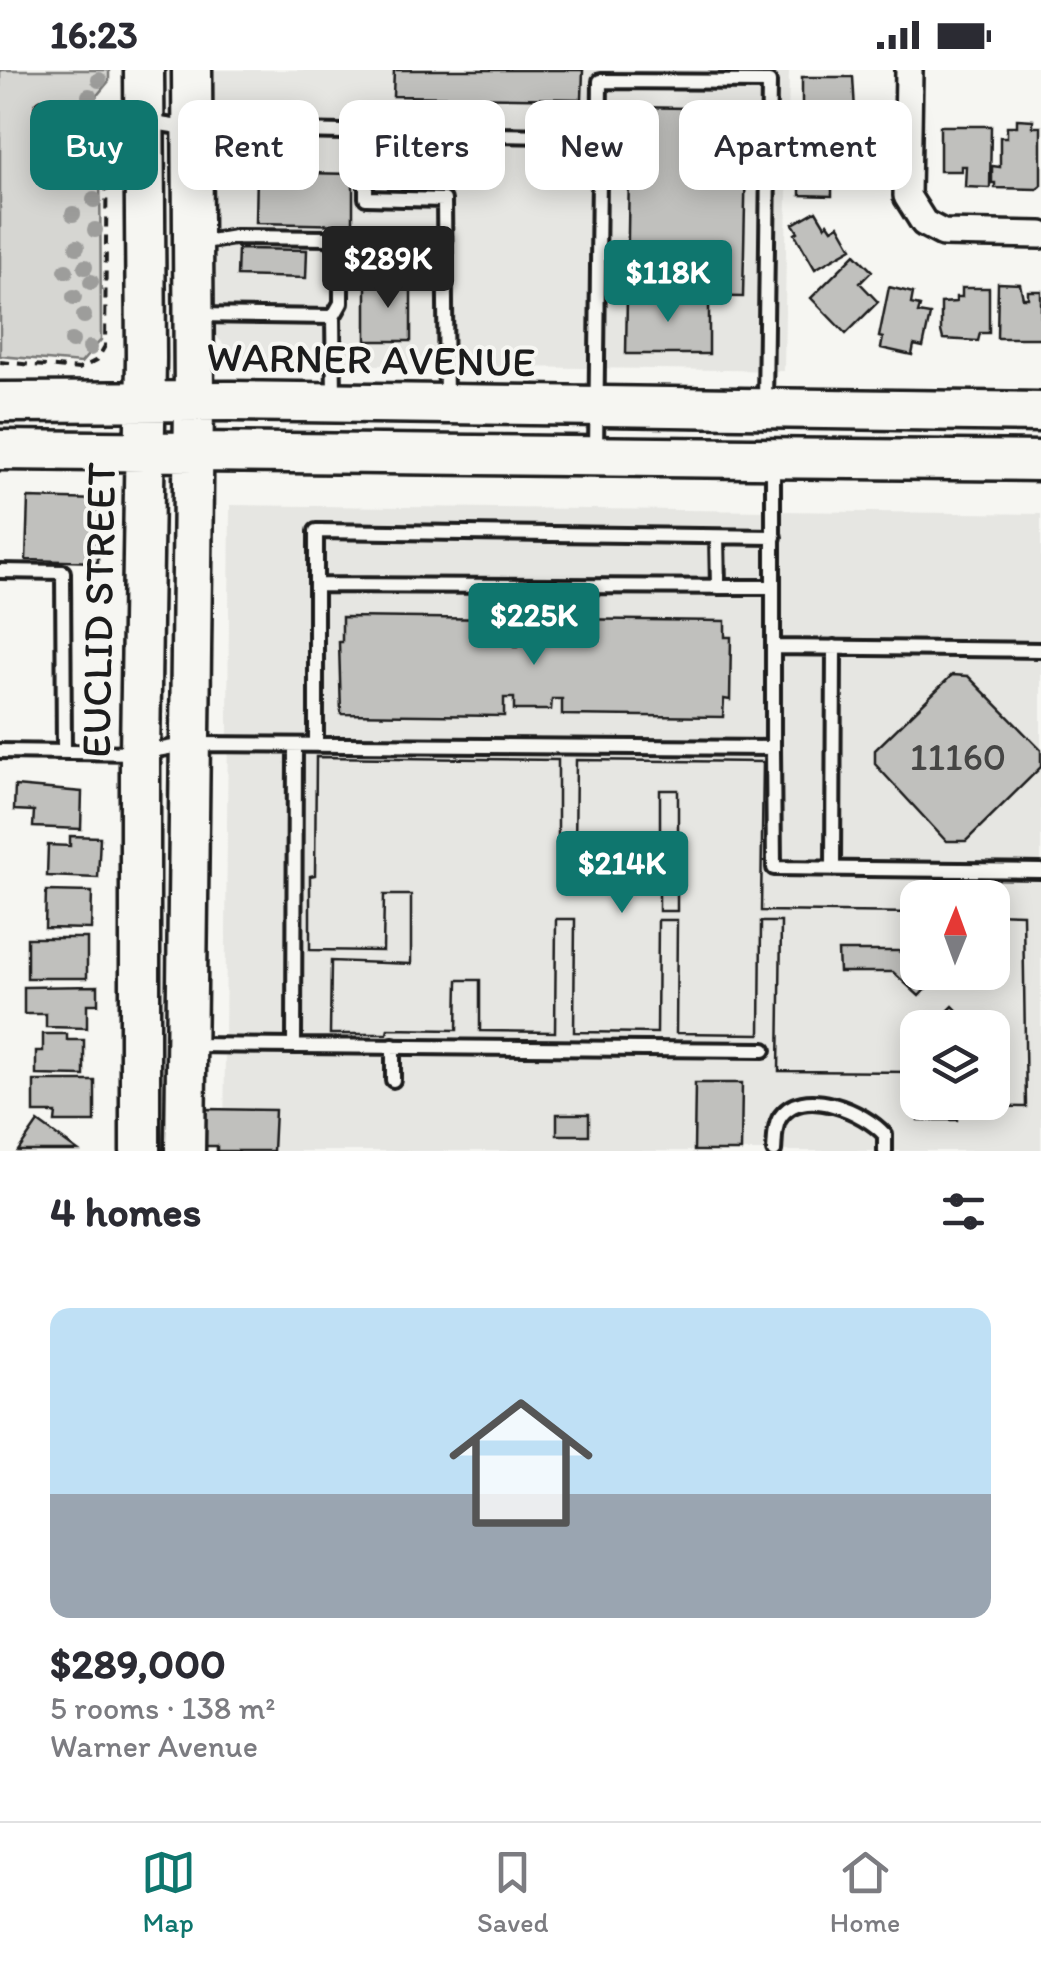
<!DOCTYPE html>
<html lang="en">
<head>
<meta charset="utf-8">
<style>
	body { margin:0; font-family:Itim,sans-serif; background:#f2f2f3; color:#2b2b33; height:100vh; display:flex; flex-direction:column; font-size:38px; white-space:nowrap }
	* { box-sizing:border-box; margin:0 }
	p { font-size:32px; color:#7c7c81 }
	.icon { flex:none; width:55px; height:55px; fill:none; stroke:currentColor; stroke-width:2; stroke-linecap:round; stroke-linejoin:round }
	.map { position:relative; height:1081px; overflow:hidden }
	.panel { display:flex; flex-direction:column; background:#fff; flex:1 }
	.panel>* { flex:none }
	.guide { position:absolute; left:30px; top:30px; width:982px; height:90px; display:flex; gap:20px }
	.needle { width:65px; rotate:1deg }
	.buttons { position:absolute; left:900px; top:810px; display:grid; gap:20px }
	.buttons a { display:grid; place-items:center; width:110px; height:110px; border-radius:20px; background:#fff; box-shadow:0 5px 25px #0003; font-size:50px }
	.price { position:absolute; translate:-50% -85px; padding:0 22px; border-radius:10px; background:#0f766e; color:#fff; font-size:32px; line-height:65px; filter:drop-shadow(0 2px 5px #0008) }
	.price::after { content:''; position:absolute; left:50%; top:60px; width:30px; height:22px; margin-left:-15px; background:inherit; clip-path:polygon(0 0,100% 0,50% 100%) }
	.price.on { background:#222; color:#fff }
	ul { padding:0; list-style:none }
	li { display:grid; align-content:center; gap:20px; height:530px; padding:0 50px }
	li span { display:grid; place-items:center; height:310px; border-radius:20px; color:#555 }
	li>.icon { margin-inline-start:auto }
	span .icon { width:180px; height:180px; fill:#fffc; stroke-width:1 }
	li b { font-size:42px }
	h2 { display:flex; justify-content:space-between; align-items:center; height:120px; padding:0 50px; font-size:42px }
	.tag { padding:0 35px; border-radius:20px; background:#fff; box-shadow:0 5px 25px #0003; font-size:35px; line-height:90px }
	.tag.on { background:#0f766e; color:#fff }
	.status { display:flex; justify-content:space-between; align-items:center; height:70px; padding:0 50px; background:#fff; direction:ltr }
	.status svg { height:28px; fill:currentColor }
	.tab-bar { display:flex; justify-content:space-around; align-items:center; height:140px; border-top:2px solid #e1e1e2; background:#fff; font-size:28px; color:#7c7c81 }
	.tab-bar a { display:grid; justify-items:center; gap:5px }
	.tab-bar .on { color:#0f766e }
	.map>svg:first-child { display:block }
</style>
</head>
<body>
<div class="status"><b>16:23</b><svg viewBox="0 0 49 12"><path d="M0 12V9h3v3zM5 12V6h3v6zM10 12V3h3v9zM15 12V0h3v12zM26 1h20v11H26zM47 4h2v5h-2z"/></svg></div>
<div class="map">
<svg width="1041" height="1081" viewBox="0 0 1041 1081">
	<rect width="100%" height="100%" fill="#f6f6f2"/>
	<filter id="ink" filterUnits="userSpaceOnUse"><feTurbulence type="fractalNoise" baseFrequency=".01" numOctaves="2"/><feDisplacementMap in="SourceGraphic" scale="20" xChannelSelector="R" yChannelSelector="G"/><feConvolveMatrix kernelMatrix="1 2 1 2 8 2 1 2 1" color-interpolation-filters="sRGB"/></filter>
	<g filter="url(#ink)">
		<path fill="#e6e6e2" fill-rule="evenodd" d="M214,0H789L784,301L242,293L216,266Z
			M230,435L1041,444V1081H224ZM918,828H992V902H918ZM918,958H992V1032H918Z"/>
		<path fill="#d6d6d2" stroke="#797977" stroke-width="2.5" d="M0,0H109V11L95,28L100,80L101,270L81,293L0,286Z"/>
		<path fill="#c0c0bd" stroke="#1c1c1c" stroke-width="2.5" fill-rule="evenodd" d="M394,0H583L582,29L393,26Z
			M802,7H853L856,57H827V48L802,47Z
			M630,37L747,39L743,227L627,225Z
			M1017,49L1033,50V57H1041V116L1037,119L995,118V113H992V96L1000,97V67H1007V56H1017Z
			M940,56H991L990,118L965,117L966,96H961V101H940Z
			M816,69L852,70V101H839V113H832V126L800,125V115H792V81H816Z
			M257,102L353,104V155L256,153Z
			M816,141L825,156L828,153L832,159L839,155L852,178L815,199L795,164L798,162L793,154Z
			M238,179L307,180L306,208L237,206Z
			M855,184L872,201L860,213L878,232L846,264L811,228Z
			M366,211H411V271H366Z
			M998,213L1020,214L1023,228H1028V221H1041V268H997Z
			M889,217L913,223L911,234L920,236L918,243L930,245L923,277L914,275L912,285L881,278L883,268L879,267Z
			M962,218H989V263H980L978,271L943,269L941,261V233L956,232V227H962Z
			M627,225L709,226V284H626Z
			M28,428L100,430L98,492L26,490Z
			M342,547L505,549V566H514V577H517V571L552,572V566H562V549L725,551V567H731L730,630L724,629L723,647L562,645V629H552L551,640H514V628H504V646L341,644L339,572H342Z
			M952,605L968,606L1041,680V697L966,771H946L875,694V680Z
			M316,687L558,690V783H575L576,690L763,692L761,841L918,843V900L899,881H838L839,902H893L919,926L931,913L920,902H992V843L1023,844L1026,1037L958,1036L957,1050H918V1032H992V958H974L953,936L939,950L947,958H918V1002L779,1001L781,852H761L760,964L676,963L677,850H658L657,963L574,962L575,849H556L555,962L480,961V910H458L457,960L388,959L387,964H330L331,891L411,894V825H384L383,881L310,880V806L315,805ZM660,720H678V796H660ZM659,804L677,805V841H659Z
			M316,687L558,690V783H575L576,690L763,692L761,841L918,843V902H992V843L1023,844L1026,1037L958,1036L957,1050H918V1032H992V958H918V1002L779,1001L781,852H761L760,964L676,963L677,850H658L657,963L574,962L575,849H556L555,962L480,961V910H458L457,960L388,959L387,964H330L331,891L411,894V825H384L383,881L310,880V806L315,805ZM660,720H678V796H660ZM659,804L677,805V841H659Z
			M15,716L82,722L81,759L33,757L34,741L14,740Z
			M70,766L100,767L98,808L47,806L48,775L70,776Z
			M46,821L92,822L91,859L45,858Z
			M27,868H87V908H27Z
			M98,916V934H87V958L46,957V944H24V917Z
			M43,964H67V970H84V1006L36,1005V981H43Z
			M34,1011H95V1052H55L56,1043H34Z
			M695,1013H742L741,1081H694Z
			M205,1039L275,1040L273,1081H217V1076H205Z
			M557,1044H589V1065H557Z
			M38,1052L78,1081H18Z"/>
		<g fill="none" stroke-linecap="round" stroke-linejoin="round">
			<g stroke="#1c1c1c" stroke-width="20">
				<path id="service" d="M43,38L70,45L109,46L192,59L599,67
					M366,63V128L444,130L446,333
					M198,173L235,167L328,168L341,178V233L333,247
					M197,245L333,247L334,326
					M596,383L600,11L769,12L765,336
					M717,467L718,517
					M0,501L63,502L64,682
					M316,515L773,517
					M773,577L1041,580
					M316,674V461L774,467
					M773,678L774,798L1041,801
					M0,681L140,683L190,674L773,678V394
					M833,799L834,577
					M189,975L764,980
					M294,975L295,675
					M393,1010V976
					M774,1081C775,1072 774,1058 779,1049C801,1013 865,1042 885,1065V1081"/>
			</g>
			<g stroke="#1c1c1c" stroke-width="32">
				<path id="minor" d="M909,0L907,126L924,153L943,163L1041,165"/>
			</g>
			<g stroke="#1c1c1c" stroke-width="45">
				<path id="primary" d="M0,332L232,331L1041,342
					M0,380L1041,391
					M140,1081V683L146,288L144,0
					M185,1081L194,332L192,0"/>
			</g>
			<path stroke="#1c1c1c" stroke-width="4" stroke-dasharray="10 8" stroke-linecap="butt" d="M0,292L79,299L97,290L105,276L107,63"/>
			<use href="#service" stroke="#f6f6f2" stroke-width="12"/>
			<use href="#minor" stroke="#f6f6f2" stroke-width="25"/>
			<use href="#primary" stroke="#f6f6f2" stroke-width="38"/>
		</g>
		<g fill="#9d9d9b">
			<circle cx="99" cy="10" r="8"/>
			<circle cx="89" cy="26" r="8"/>
			<circle cx="92" cy="81" r="8"/>
			<circle cx="88" cy="102" r="8"/>
			<circle cx="50" cy="109" r="8"/>
			<circle cx="94" cy="130" r="8"/>
			<circle cx="73" cy="144" r="8"/>
			<circle cx="95" cy="160" r="8"/>
			<circle cx="77" cy="177" r="8"/>
			<circle cx="85" cy="197" r="8"/>
			<circle cx="66" cy="201" r="8"/>
			<circle cx="91" cy="212" r="8"/>
			<circle cx="74" cy="227" r="8"/>
			<circle cx="84" cy="246" r="8"/>
			<circle cx="72" cy="271" r="8"/>
			<circle cx="90" cy="278" r="8"/>
		</g>
	</g>
	<g text-anchor="middle" dominant-baseline="central" stroke-width="8" stroke-linejoin="round" paint-order="stroke">
		<g font-size="38" fill="#454544">
			<text x="958" y="687">11160</text>
		</g>
		<g font-size="42" fill="#1c1c1c" stroke="#f6f6f2">
			<text transform="translate(371 289) rotate(1)">WARNER AVENUE</text>
			<text transform="translate(98 540) rotate(-89)">EUCLID STREET</text>
		</g>
	</g>
</svg>
<div class="buttons">
<a><svg class="needle" viewBox="-14 -14 28 28"><path d="M0-13l5 13h-10z" fill="#e53935"/><path d="M0 13l5-13h-10z" fill="#7c7c81"/></svg></a>
<a><svg class="icon" aria-label="layers" viewBox="0 0 24 24"><path d="M12 4l9 5-9 5-9-5zM3 14l9 5 9-5"/></svg></a>
</div>
<b class="price on" style="left:388px;top:241px">$289K</b>
<b class="price" style="left:668px;top:255px">$118K</b>
<b class="price" style="left:534px;top:598px">$225K</b>
<b class="price" style="left:622px;top:846px">$214K</b>
<div class="guide">
<a class="tag on">Buy</a>
<a class="tag">Rent</a>
<a class="tag">Filters</a>
<a class="tag">New</a>
<a class="tag">Apartment</a>
</div>
</div>
<section class="panel">
<h2>4 homes<svg class="icon" aria-label="filters" viewBox="0 0 24 24"><path d="M4 7h16M4 17h16"/><circle cx="9" cy="7" r="2"/><circle cx="15" cy="17" r="2"/></svg></h2>
<ul>
<li><span style="background:linear-gradient(#bfe0f5 60%,#9aa5b1 0)"><svg class="icon" aria-label="home" viewBox="0 0 24 24"><path d="M3 11l9-7 9 7M6 9v11h12V9"/></svg></span><div><b>$289,000</b><p>5 rooms · 138 m²</p><p>Warner Avenue</p></div></li>
</ul>
</section>
<nav class="tab-bar">
<a class="on"><svg class="icon" aria-label="map" viewBox="0 0 24 24"><path d="M3 6l6-2 6 2 6-2v14l-6 2-6-2-6 2zM9 4v14M15 6v14"/></svg>Map</a>
<a><svg class="icon" aria-label="saved" viewBox="0 0 24 24"><path d="M7 4h10v16l-5-4-5 4z"/></svg>Saved</a>
<a><svg class="icon" aria-label="home" viewBox="0 0 24 24"><path d="M3 11l9-7 9 7M6 9v11h12V9"/></svg>Home</a>
</nav>
</body>
</html>
